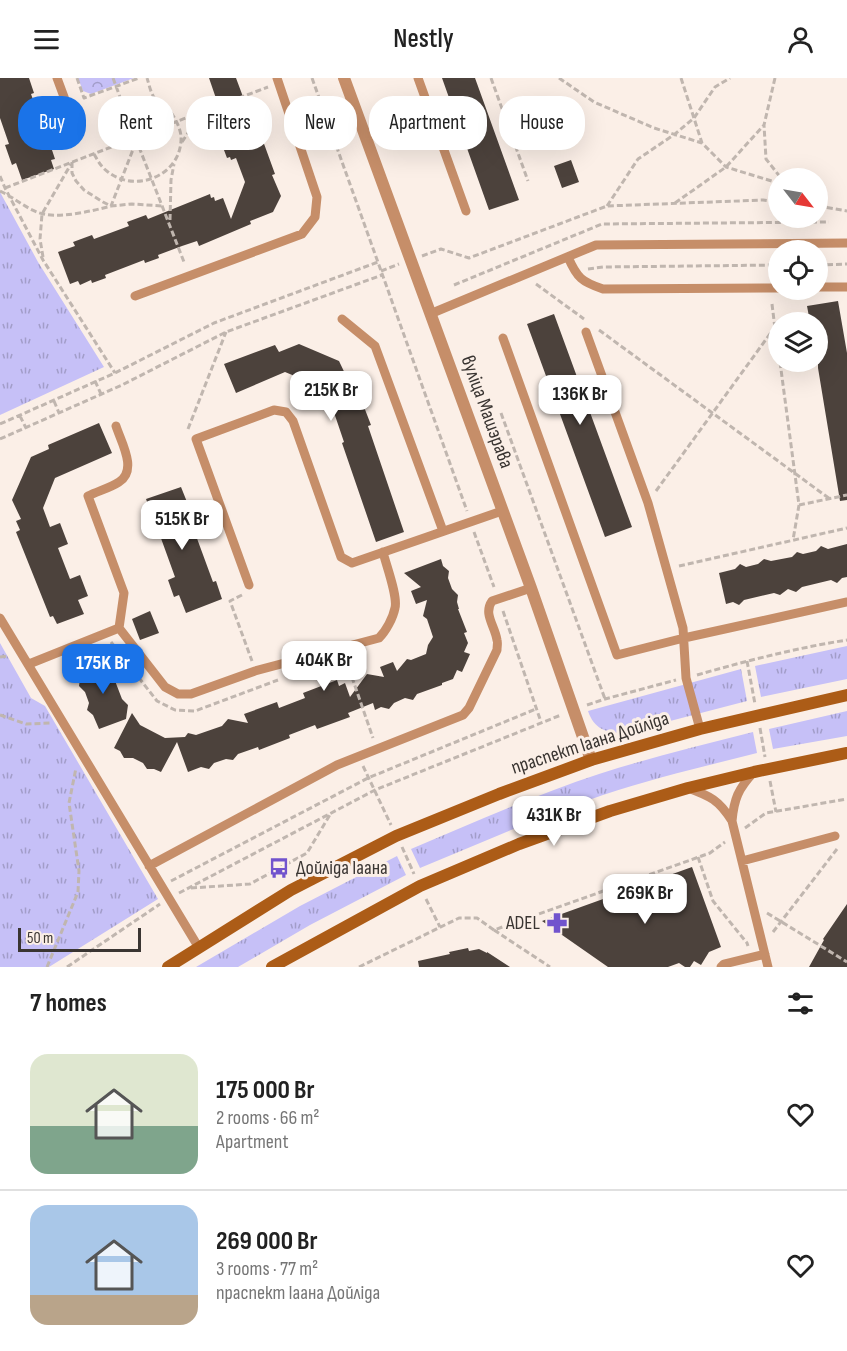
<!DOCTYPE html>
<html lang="en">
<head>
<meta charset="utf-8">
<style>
	body { margin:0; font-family:"Sofia Sans Condensed",sans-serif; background:#f2f2f2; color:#222; height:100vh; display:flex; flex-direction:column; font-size:22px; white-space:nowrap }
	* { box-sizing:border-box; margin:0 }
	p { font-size:20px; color:#767676 }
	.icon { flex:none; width:33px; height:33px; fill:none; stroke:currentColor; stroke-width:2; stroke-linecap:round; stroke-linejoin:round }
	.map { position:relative; height:889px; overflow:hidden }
	.details { display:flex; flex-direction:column; background:#fff; flex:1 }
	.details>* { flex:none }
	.top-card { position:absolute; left:18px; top:18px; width:812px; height:54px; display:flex; gap:12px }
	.needle { width:39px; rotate:121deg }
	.buttons { position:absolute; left:768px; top:90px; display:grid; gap:12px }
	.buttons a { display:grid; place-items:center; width:60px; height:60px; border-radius:50%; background:#fff; box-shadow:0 6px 24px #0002; font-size:30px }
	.scale { position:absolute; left:18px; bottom:15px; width:123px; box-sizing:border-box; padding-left:6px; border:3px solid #3a3532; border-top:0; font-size:16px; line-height:21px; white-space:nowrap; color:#3a3532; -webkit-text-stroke:4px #fbefe7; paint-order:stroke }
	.price { position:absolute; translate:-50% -51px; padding:0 14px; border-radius:12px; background:#fff; color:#222; font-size:20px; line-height:39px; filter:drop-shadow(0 2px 3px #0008) }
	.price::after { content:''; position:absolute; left:50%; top:36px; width:18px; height:14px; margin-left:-9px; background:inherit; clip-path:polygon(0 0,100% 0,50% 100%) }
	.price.selected { background:#1a73e8; color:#fff }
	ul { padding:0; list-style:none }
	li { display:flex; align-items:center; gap:18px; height:150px; padding:0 30px }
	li+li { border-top:2px solid #e0e0e0 }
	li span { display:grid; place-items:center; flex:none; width:168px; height:120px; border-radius:18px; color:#555 }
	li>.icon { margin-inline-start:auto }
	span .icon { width:72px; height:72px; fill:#fffc; stroke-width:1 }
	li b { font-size:26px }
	h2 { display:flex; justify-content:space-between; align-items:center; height:72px; padding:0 30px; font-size:26px }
	.tag { padding:0 21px; border-radius:24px; background:#fff; box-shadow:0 6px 24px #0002; font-size:21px; line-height:54px }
	.tag.selected { background:#1a73e8; color:#fff }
	header { display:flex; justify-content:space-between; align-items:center; height:78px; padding:0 30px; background:#fff; font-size:27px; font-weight:600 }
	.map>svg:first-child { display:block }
</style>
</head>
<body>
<header><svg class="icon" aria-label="menu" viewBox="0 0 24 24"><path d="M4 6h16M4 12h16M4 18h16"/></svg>Nestly<svg class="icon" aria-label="person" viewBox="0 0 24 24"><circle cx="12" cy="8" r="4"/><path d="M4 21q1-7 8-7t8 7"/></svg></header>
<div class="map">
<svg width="847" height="889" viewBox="0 0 847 889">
	<defs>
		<pattern id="grass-tufts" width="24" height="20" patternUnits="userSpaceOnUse" patternTransform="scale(1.5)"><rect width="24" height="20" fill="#c6c0f7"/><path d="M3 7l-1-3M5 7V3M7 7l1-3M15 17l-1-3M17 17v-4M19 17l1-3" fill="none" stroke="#a29dc9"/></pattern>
		<pattern id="park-crowns" width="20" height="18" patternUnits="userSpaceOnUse" patternTransform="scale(1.5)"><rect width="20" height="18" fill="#c6c0f7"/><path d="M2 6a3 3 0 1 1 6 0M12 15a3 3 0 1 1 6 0" fill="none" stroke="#a29dc9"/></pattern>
	</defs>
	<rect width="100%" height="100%" fill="#fbefe7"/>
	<path fill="url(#grass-tufts)" d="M0,114L38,184L104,289L0,337Z
		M0,565L31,620L45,628L158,821L49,889H0Z
		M847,568V601L761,619L755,588Z
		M741,591L747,623L624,655C606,655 594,651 588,633Z
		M847,633V658L773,671L769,651Z
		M753,654L757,675C706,688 654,700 603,717C541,738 481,765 420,790L411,771C473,745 535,717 599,696C649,680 701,667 753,654Z
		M397,778L406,797L310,847L238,889H196L300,828Z"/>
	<path fill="url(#park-crowns)" d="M78,0H134L91,16L83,13Z"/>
	<path fill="#4c423c" d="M0,0H29L34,15L31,16L45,55L48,54L53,68L51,69L55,81L51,82L54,91L22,102L16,85L12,87L5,67L9,66L0,40Z
		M209,0H236L252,43L258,41L265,62L263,63L275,96L272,97L281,118L273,134L250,143L251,146L199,168L197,163L182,168L158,177L159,180L145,185L144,182L105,197L106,200L92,205L91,202L80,207L78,203L70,206L58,174L75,168L73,164L92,157L94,161L129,148L127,144L146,137L148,141L210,116L211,120L214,119L215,123L223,120L231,141L245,104L236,80L231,82L230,79L227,80L216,51L219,50L218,47L222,45L219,32H220Z
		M442,0H475L519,122L489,132Z
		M571,82L579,104L562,110L554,88Z
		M838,223L847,275V422L840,423L818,290V244H810L807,228Z
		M554,236L632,449L605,459L527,246Z
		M299,266L339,283L349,304L354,303L371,347L368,348L404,454L376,464L342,365L344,364L326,311L285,294L236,315L224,286L275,267L279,274Z
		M99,345L112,375L55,400L43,430L50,449L60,445L68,466L58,470L70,501L80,497L88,518L78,522L84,536L57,546L53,538L50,539L16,454L20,452L16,443L21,441L12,422L31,379L49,371L48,367Z
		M181,409L187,424L184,425L213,504L216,503L222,521L186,535L179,517L174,519L168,502L175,499L158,452L150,455L145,440L152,437L146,421Z
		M847,466V499L842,500L837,505L831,502L802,509L796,514L788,511L780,517L774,515L744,522L739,527L733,524L726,526L719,495L735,491L740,486L746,489L758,486L764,481L771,483L792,479L797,474L803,476L816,473L821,468L828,471Z
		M441,481L443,488L449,493L448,500L452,511L458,517L457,524L459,531H458L467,554L464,555L468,565L464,574L470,576L462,594L457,592L453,601L442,605V607L417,616L413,622L405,620L394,625L389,631L381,629L375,632L373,625L348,635L350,639L317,651L315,647L289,657L290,660L259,672L258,669L238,676L233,682L226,681L214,685L209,691L201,689L188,694L177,664L161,694L154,691H147L143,685L133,680H124L120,673L114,670L132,635L140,647L165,660L185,659L188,655L196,657L222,648L228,641L248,645L244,636L277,624L279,630L305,620L303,615L337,602L339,608L345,605L350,619L367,596L384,599L380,589L393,584L397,593L407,581L411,582L426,576L428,567L433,559L427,541L423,538L427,522L416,526L411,513L421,509L404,495Z
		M150,533L159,555L140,562L132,541Z
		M116,581L112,595L122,621L128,627L126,641L99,651L93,637L87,632L89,625L85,614L79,608L80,601L78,594Z
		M692,789L721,869L709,874L701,887L694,883L690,889H685L679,885L668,889H608L542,843Z
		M847,826V889H809L824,862L823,861Z
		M468,870L469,873L479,871L487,875V874L510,889H419L418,883L450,876L449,874Z"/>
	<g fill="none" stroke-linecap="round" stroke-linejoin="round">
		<path stroke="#c0b6af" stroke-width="3" stroke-dasharray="6 3" stroke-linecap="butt" d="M77,0L84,20L139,0
			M113,0L131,49
			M312,0L467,433
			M491,0L528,103
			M559,0L594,24L654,50L702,65
			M681,0L702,65L726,89L778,105
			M775,0L764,47L766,81L781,100
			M125 59a11 11 0 1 1 22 0a11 11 0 1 1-22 0Z
			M141,49L155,21
			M146,55L268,9
			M182,64L192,49L208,33
			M139,69L184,184
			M94,76C98,83 101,89 108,94C136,116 183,97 181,58C180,48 172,33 163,26C161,24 158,24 156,22C151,17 149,6 147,0
			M72,84V95L76,103L84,112L103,124L111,128L132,126L163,128
			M0,98L5,110L43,182L115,295
			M5,110L127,63
			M0,113C13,119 24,129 37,134C56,142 92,133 111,128L134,69
			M675,125L726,89L764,47
			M607,128L638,81L675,56L694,40L715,9L730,0
			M818,128L847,133
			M170,142L171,102L174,86
			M422,178L441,171L469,180L607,128L763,122L778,124
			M43,179L40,161L42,136L71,86
			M818,187L847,186
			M588,191L603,189L778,187
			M381,193L399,186
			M536,206L584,241
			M454,207L602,146L829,144
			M772,226L778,275
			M599,252L830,421
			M780,284L799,427L793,462
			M95,303L101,316
			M54,323L59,335
			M501,335L605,621
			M20,338L26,350
			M0,346L115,295L214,245L378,184
			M188,351L226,254
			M0,361L122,307L226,254L382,197
			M656,413L775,249
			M799,427L847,417
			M474,454L494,509
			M679,488L847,450
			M242,517L230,523L252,583
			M503,533L541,644
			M111,564L157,623L175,632L195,633L278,602
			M0,579L9,578
			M346,582L373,660
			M747,583L755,626
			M697,597C746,583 796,570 847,562
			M587,627L605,621L676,602
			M0,637L26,646L51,645
			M760,650L765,679
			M363,688L391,747
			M770,703L776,734
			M745,750L766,735L847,721
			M402,769L414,796
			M698,779L713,823L747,865L748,868
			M279,790L285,801
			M171,803L368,700L536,631
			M191,810L250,806L307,775L331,735
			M179,815L375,712L561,637
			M426,821L440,849
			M767,835L847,884
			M494,852L550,889
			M773,854L837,771
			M47,889L78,814L79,793L69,725L76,690
			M67,889L160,826
			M359,889L459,840H477L494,852L710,775L725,764"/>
		<path stroke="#c68e69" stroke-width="9" d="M57,0L77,54
			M418,0L466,133
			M568,179C577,200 582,204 603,211L778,210
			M818,209H847
			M135,218L302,156L315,139L317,119L277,0
			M430,236L596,167L847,165
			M342,241L375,268L443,453
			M586,254L648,425L683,550L686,600L700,651
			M503,260L617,577L684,560L847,524
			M116,348C121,364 138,392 119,404C110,410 98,413 88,418L124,515L119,550L165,609L178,616H191L255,593L379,560C386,553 393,540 395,530C398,518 386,487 383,474
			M249,507L196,361L274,332L286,334L293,343L341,479L352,485L502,433
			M0,540L199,870
			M29,586L119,550
			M688,710C710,718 719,722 732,743L768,889
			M732,743C734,721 738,711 754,694
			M742,783L835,758
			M149,788L337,687L463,637L469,630L497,572C497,569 498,564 497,562C495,548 483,536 492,523L531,510
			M721,889L724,886L765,876"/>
		<path stroke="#c68e69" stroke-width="12" d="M344,0L531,510L591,682"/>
		<path stroke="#ac5c17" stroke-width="12" d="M168,889L291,812L396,758L499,716L591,682L700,651L847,617
			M272,889L420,808L519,766L610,733L688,710L754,694L847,675"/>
	</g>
	<defs>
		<g id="bus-bare" transform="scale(1.62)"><path d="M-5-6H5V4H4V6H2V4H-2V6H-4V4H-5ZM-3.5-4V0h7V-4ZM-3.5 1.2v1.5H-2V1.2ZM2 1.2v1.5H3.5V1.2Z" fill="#7153cd" stroke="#fbefe7" stroke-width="2.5" paint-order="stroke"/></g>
		<g id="pharmacy-bare" transform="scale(1.62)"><path d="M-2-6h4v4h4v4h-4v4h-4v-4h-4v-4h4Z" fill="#7153cd" stroke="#fbefe7" stroke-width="2.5" paint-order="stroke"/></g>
	</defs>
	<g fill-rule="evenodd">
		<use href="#bus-bare" x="279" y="790"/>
		<use href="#pharmacy-bare" x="557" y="845"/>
	</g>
	<g text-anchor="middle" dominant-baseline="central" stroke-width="6" stroke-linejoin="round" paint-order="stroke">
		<g font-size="20" fill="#3a3532" stroke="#fbefe7">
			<text transform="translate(487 334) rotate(70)">вуліца Машэрава</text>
			<text transform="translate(590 665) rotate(-18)">праспект Іаана Дойліда</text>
		</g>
		<g font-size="20" fill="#3a3532" stroke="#fbefe7" text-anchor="start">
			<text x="296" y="790">Дойліда Іаана</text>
			<text x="540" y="845" text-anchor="end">ADEL</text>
		</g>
	</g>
</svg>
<div class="buttons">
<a><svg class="needle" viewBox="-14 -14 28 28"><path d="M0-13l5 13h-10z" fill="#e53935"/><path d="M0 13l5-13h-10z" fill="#767676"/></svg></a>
<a><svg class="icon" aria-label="locate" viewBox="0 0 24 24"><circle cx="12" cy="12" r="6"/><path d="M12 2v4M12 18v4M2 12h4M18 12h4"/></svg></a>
<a><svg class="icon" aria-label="layers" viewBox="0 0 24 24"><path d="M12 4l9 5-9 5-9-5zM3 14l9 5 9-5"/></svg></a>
</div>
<div class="scale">50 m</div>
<b class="price" style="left:331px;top:344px">215K Br</b>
<b class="price" style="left:580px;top:348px">136K Br</b>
<b class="price" style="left:182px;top:473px">515K Br</b>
<b class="price" style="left:324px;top:614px">404K Br</b>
<b class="price selected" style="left:103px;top:617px">175K Br</b>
<b class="price" style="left:554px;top:769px">431K Br</b>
<b class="price" style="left:645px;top:847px">269K Br</b>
<div class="top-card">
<a class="tag selected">Buy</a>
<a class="tag">Rent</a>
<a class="tag">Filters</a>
<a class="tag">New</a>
<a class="tag">Apartment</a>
<a class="tag">House</a>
</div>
</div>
<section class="details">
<h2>7 homes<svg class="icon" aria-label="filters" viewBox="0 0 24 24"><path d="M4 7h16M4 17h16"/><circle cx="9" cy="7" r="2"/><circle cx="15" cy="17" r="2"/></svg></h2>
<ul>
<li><span style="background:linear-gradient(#dfe7d0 60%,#7fa58c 0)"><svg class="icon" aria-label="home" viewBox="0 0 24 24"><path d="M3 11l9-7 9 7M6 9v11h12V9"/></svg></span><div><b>175 000 Br</b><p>2 rooms · 66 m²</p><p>Apartment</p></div><svg class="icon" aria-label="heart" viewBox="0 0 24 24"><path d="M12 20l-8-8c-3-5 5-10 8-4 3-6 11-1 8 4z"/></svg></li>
<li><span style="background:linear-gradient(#a9c7e8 75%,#b9a48a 0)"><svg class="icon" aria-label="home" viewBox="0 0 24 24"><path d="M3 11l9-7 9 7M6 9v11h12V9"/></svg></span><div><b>269 000 Br</b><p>3 rooms · 77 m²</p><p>праспект Іаана Дойліда</p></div><svg class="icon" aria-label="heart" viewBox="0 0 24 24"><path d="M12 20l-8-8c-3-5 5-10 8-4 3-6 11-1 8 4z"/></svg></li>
</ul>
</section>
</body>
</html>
